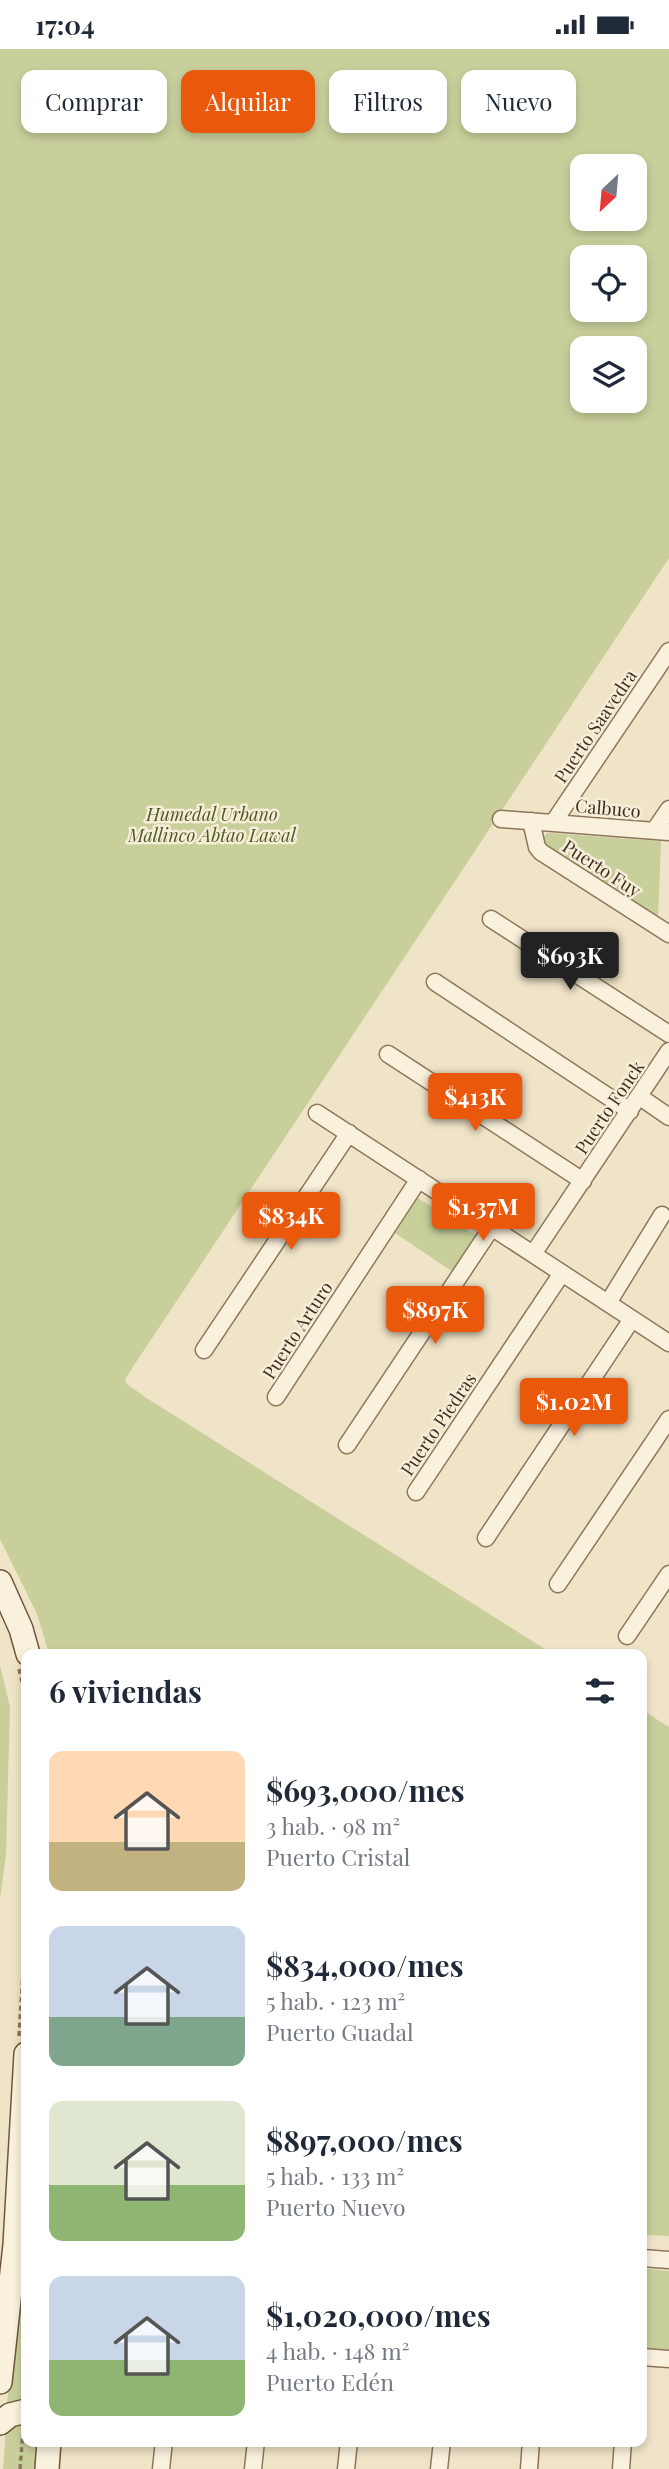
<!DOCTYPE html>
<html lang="es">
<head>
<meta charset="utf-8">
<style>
	body { margin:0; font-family:"Playfair Display",serif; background:#f6f6f7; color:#1f2937; height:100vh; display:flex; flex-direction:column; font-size:26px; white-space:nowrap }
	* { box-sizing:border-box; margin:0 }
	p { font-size:23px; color:#747a83 }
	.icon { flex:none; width:38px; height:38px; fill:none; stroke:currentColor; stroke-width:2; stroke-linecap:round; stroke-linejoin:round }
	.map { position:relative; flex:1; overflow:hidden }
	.panel { position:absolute; left:21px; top:1600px; width:626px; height:798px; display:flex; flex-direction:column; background:#fff; border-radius:14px; box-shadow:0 4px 10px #0003 }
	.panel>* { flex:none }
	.guide { position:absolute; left:21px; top:21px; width:628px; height:63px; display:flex; gap:14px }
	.needle { width:46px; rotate:206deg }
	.controls { position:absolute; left:570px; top:105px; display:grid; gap:14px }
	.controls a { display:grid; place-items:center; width:77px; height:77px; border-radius:14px; background:#fff; box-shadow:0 4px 10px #0003; font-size:35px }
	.price { position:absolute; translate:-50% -60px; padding:0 16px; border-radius:7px; background:#ea580c; color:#fff; font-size:23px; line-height:46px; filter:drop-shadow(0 2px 4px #0008) }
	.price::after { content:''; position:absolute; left:50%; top:42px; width:21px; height:16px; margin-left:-10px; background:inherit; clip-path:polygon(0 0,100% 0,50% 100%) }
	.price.selected { background:#222; color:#fff }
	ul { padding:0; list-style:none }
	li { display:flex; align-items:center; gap:21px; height:175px; padding:0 28px }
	li span { display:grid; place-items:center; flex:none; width:196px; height:140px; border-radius:14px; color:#555 }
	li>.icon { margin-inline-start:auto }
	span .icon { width:84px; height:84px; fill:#fffc; stroke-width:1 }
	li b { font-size:30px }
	h2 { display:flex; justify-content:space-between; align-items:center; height:84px; padding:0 28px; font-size:30px }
	.tag { padding:0 24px; border-radius:14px; background:#fff; box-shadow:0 4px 10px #0003; font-size:24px; line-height:63px }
	.tag.selected { background:#ea580c; color:#fff }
	.status { display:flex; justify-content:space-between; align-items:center; height:49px; padding:0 35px; background:#fff; direction:ltr }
	.status svg { height:19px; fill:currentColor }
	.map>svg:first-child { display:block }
</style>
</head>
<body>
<div class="status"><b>17:04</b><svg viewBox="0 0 49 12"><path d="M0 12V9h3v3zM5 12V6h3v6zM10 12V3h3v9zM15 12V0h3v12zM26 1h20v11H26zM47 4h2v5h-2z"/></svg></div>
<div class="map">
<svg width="669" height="2420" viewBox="0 0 669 2420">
	<rect width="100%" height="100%" fill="#f0e4c8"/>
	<path fill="#c9cf9b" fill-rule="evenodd" d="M0,0H669V509L125,1330L127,1335L145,1348L553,1605H49L37,1565L0,1490ZM583,117H635V170H583ZM583,208H635V261H583ZM583,299H635V352H583Z
		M547,784L661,792L658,870L551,804L541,791Z
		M418,1149L475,1186V1191L453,1223L395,1184Z
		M0,1616L10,1658L6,1805L0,1851Z
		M642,1661L669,1678V2187L642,2186Z
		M26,2188V2354L8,2356L7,2354Z
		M642,2219L669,2222V2306L642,2303Z
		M26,2368V2392H38L36,2420H3L6,2377Z"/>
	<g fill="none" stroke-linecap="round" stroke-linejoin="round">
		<g stroke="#8d765c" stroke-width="19">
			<path id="minor" d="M501,770L669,783
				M531,772L537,798L541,803L669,885
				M553,774L669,602
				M654,782L669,760
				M491,870L669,985
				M435,933L630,1062
				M388,1005L583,1132
				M640,1048L669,1068
				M317,1064L669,1294
				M533,1205L669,1002
				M608,1254L662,1166
				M204,1301L349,1084
				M276,1348L419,1130
				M347,1396L492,1178
				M416,1443L562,1224
				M486,1489L632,1270
				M558,1535L669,1370
				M627,1587L669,1525
				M642,2209L669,2211
				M642,2308L669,2310
				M161,2420L164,2392
				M253,2420L256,2392
				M346,2420L349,2392
				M439,2420L442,2392
				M529,2420L531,2392
				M621,2420L623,2392"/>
		</g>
		<g stroke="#6f573f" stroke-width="26">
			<path id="secondary" d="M0,1533L21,1580L28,1605
				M0,2333L15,2196L26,2005
				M0,2374L10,2366L26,2362
				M47,2420L49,2392"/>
		</g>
		<path stroke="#8d765c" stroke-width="3.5" stroke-dasharray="5 3.5" stroke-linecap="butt" d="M19,1620L26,1650
			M19,1987L26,1877
			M20,2420L23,2382"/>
		<use href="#minor" stroke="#faf1dc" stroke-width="16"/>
		<use href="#secondary" stroke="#faf1dc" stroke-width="23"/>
	</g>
	<g text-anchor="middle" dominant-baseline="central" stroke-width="5" stroke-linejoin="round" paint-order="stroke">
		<g font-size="18" fill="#3d2e20" stroke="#f7eed8">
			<text transform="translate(595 677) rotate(-56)">Puerto Saavedra</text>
			<text transform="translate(608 759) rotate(5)">Calbuco</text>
			<text transform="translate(602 819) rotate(33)">Puerto Fuy</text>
			<text transform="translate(609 1058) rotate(-56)">Puerto Fonck</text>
			<text transform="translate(297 1281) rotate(-57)">Puerto Arturo</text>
			<text transform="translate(438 1375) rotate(-56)">Puerto Piedras</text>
		</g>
		<g font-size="18" font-style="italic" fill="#4d5a26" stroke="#f7eed8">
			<text x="212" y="765">Humedal Urbano<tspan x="212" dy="21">Mallinco Abtao Lawal</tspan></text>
		</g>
	</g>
</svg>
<div class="controls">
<a><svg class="needle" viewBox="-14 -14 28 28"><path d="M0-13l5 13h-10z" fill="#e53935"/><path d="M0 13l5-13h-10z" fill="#747a83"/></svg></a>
<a><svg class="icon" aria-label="locate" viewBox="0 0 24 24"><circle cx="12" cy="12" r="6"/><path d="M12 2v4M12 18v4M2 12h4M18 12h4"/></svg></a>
<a><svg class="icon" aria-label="layers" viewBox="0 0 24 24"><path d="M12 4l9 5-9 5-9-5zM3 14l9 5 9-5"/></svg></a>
</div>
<b class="price selected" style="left:570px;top:943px">$693K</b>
<b class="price" style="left:475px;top:1084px">$413K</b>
<b class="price" style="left:483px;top:1194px">$1.37M</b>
<b class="price" style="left:291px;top:1203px">$834K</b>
<b class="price" style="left:435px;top:1297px">$897K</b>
<b class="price" style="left:574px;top:1389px">$1.02M</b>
<div class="guide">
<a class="tag">Comprar</a>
<a class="tag selected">Alquilar</a>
<a class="tag">Filtros</a>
<a class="tag">Nuevo</a>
</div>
<section class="panel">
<h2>6 viviendas<svg class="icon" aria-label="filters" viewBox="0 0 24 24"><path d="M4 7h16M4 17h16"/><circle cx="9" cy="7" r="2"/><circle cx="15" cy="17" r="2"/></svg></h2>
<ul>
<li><span style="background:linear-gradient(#ffd9b3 65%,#c2b280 0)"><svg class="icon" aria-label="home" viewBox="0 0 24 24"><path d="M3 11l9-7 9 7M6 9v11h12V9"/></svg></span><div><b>$693,000/mes</b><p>3 hab. · 98 m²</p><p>Puerto Cristal</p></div></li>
<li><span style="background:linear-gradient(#c9d6e8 65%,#7fa58c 0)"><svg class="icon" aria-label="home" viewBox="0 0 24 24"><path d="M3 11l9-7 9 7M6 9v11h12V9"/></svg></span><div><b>$834,000/mes</b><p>5 hab. · 123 m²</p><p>Puerto Guadal</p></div></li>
<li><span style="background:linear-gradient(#dfe7d0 60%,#8fb573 0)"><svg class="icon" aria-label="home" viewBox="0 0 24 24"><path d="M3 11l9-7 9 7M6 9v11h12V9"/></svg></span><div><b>$897,000/mes</b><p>5 hab. · 133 m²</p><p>Puerto Nuevo</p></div></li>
<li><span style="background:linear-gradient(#c9d6e8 60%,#8fb573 0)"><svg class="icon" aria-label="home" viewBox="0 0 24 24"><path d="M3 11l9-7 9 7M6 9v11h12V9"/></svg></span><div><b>$1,020,000/mes</b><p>4 hab. · 148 m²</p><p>Puerto Edén</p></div></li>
</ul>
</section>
</div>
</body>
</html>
